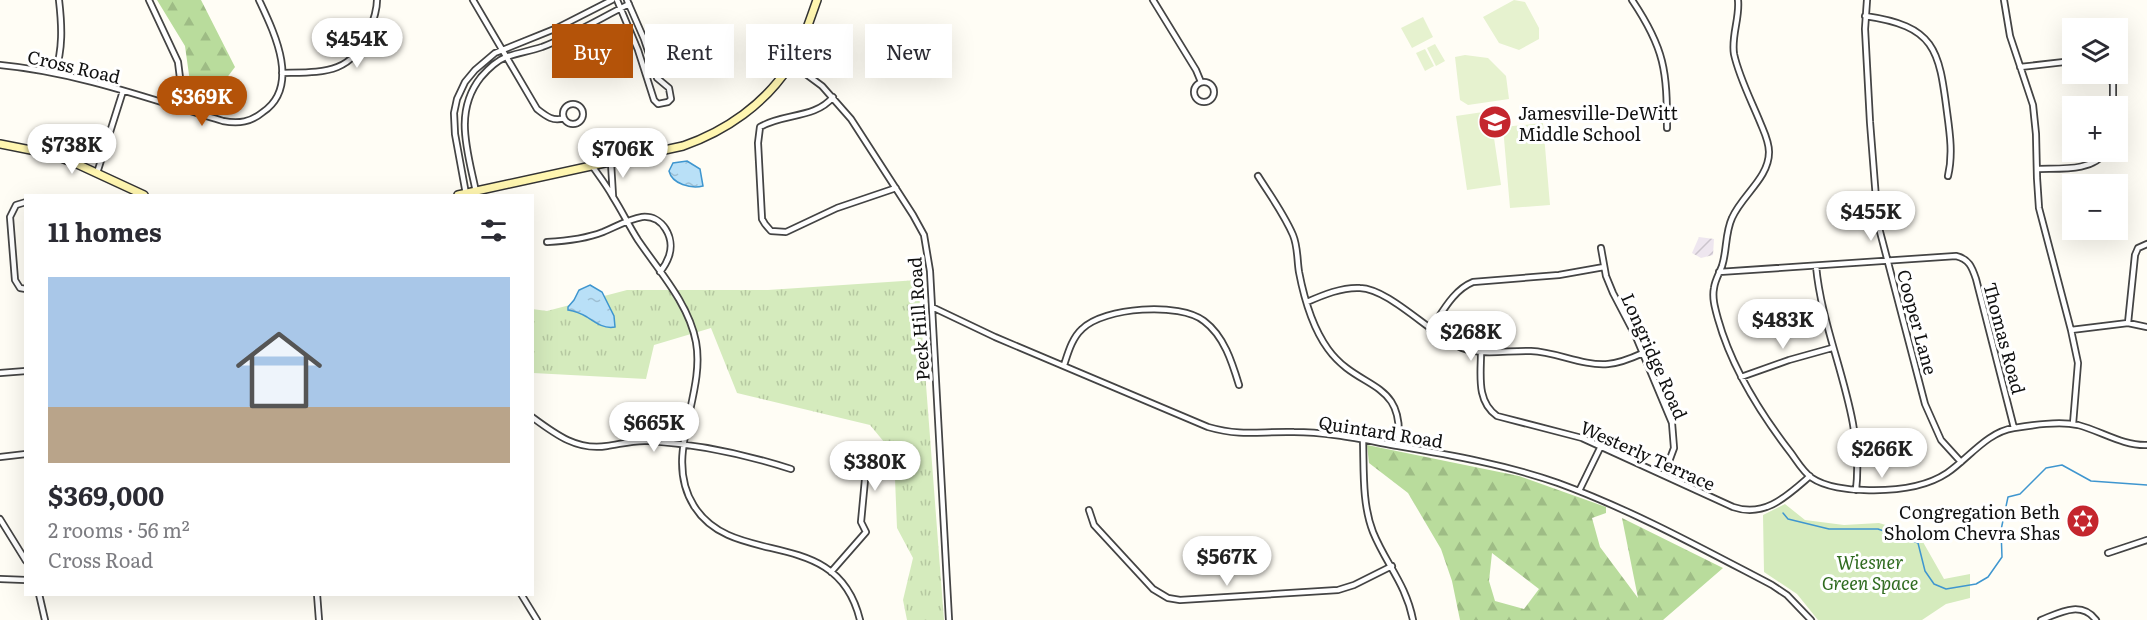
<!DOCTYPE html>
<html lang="en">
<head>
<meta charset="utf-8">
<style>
	body { margin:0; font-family:Literata,serif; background:#f7f7f7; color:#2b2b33; height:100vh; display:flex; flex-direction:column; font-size:22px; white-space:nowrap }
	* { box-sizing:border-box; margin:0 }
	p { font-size:20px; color:#7c7c81 }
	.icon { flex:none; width:33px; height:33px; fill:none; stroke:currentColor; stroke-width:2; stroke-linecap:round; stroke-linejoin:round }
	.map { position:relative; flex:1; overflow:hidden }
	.drawer { position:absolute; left:24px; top:194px; width:510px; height:402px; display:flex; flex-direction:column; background:#fff; border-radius:0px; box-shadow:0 6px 24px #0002 }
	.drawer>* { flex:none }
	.banner { position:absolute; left:552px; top:24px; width:570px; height:54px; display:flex; gap:12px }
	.buttons { position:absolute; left:2062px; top:18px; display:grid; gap:12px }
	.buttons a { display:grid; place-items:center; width:66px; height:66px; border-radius:0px; background:#fff; box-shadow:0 6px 24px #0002; font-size:30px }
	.price { position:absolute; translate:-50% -51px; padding:0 14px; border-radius:21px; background:#fff; color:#222; font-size:20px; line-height:39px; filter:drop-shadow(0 2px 3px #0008) }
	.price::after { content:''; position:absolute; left:50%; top:36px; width:18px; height:14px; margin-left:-9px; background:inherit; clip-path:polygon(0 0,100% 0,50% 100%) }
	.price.on { background:#b45309; color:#fff }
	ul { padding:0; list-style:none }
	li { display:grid; align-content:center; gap:12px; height:318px; padding:0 24px }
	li+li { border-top:2px solid #e1e1e2 }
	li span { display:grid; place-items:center; height:186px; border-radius:0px; color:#555 }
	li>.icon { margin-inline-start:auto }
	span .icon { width:108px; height:108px; fill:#fffc; stroke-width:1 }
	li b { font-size:26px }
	h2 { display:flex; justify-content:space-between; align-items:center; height:72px; padding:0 24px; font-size:26px }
	.pill { padding:0 21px; border-radius:0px; background:#fff; box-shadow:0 6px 24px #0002; font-size:21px; line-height:54px }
	.pill.on { background:#b45309; color:#fff }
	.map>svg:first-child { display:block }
</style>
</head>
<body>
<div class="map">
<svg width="2147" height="620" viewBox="0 0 2147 620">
	<defs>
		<pattern id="industrial-furrows" width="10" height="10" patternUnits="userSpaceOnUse" patternTransform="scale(1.5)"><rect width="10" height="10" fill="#eee6ef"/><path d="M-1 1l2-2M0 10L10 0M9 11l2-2" fill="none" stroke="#cbc4cc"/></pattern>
		<pattern id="grass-tufts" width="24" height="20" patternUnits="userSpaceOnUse" patternTransform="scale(1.5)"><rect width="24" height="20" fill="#d5ebbd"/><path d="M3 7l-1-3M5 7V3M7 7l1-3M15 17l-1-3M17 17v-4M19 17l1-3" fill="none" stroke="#b6c8a1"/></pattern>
		<pattern id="forest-firs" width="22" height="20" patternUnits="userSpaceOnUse" patternTransform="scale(1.5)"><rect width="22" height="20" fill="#b9dc9c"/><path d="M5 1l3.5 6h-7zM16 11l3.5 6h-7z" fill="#9ebc85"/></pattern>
		<pattern id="water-ripples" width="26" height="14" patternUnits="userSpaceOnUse" patternTransform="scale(1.5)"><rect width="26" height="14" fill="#b9e0f7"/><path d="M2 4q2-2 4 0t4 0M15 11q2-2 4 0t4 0" fill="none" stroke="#9ebfd3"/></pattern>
	</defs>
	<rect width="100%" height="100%" fill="#fffdf5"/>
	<path fill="url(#industrial-furrows)" d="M1699,237L1714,239L1713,255L1701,258L1692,253Z"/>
	<path fill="url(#grass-tufts)" d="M918,280L944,620H907L903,600L913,558L897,528L894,454L870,425L737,393L711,328L654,345L646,379L533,373L532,309L547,311L627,290H768Z"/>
	<path fill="url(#forest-firs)" fill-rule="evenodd" d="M157,0H201L235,67L217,91L208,78L190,82L185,46Z
		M1367,445L1519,476L1606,507V513L1592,518L1600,547L1638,598L1622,518L1723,568L1663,620H1460L1452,581L1441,549L1408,493L1369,463ZM1492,553L1539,589L1524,609L1495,601L1489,581Z"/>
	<path fill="#d5ebbd" d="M1785,504L1805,520L1844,525L1879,523L1919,535L1944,579L1970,574V598L1946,604L1922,620H1818L1797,594L1764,572L1763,515Z"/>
	<path fill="#e6f2cf" d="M1514,0L1525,2L1539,28V39L1519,50L1499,43L1483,17Z
		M1423,17L1433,37L1412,48L1401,28Z
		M1435,44L1445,61L1436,66L1427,48Z
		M1425,49L1434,66L1425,71L1416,53Z
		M1465,55L1488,58L1506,76L1509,99L1468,105L1460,100L1455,57Z
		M1490,111L1501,185L1467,190L1456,116Z
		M1543,123L1550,205L1510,208L1503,127Z"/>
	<path fill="url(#water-ripples)" stroke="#3f96cf" stroke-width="1.5" d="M687,161L700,169L703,186C691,189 672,184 669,171L673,163Z
		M590,285L602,292L614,316L615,327C604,329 596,323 587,317C582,314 574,311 568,310V307L574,300L579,290Z"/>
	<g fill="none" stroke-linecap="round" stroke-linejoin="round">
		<path stroke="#3f96cf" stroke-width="1.5" d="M1783,513L1788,519L1829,529H1878L1918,543L1925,571L1934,584L1946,589L1976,584L1988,577L2002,557L2001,530L2008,497L2020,494L2046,468L2062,465L2091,481L2147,485"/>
		<g stroke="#444" stroke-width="8">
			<path id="street" d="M149,0L178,62L184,110
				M473,0L537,109C546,116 553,122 564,118
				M617,0L638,50L654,100L658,104L668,102L671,99L669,88L657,78L644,39L627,0
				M1153,0L1196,70L1201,82
				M1632,0C1665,49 1667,71 1667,128
				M1738,0C1740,18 1731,36 1734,54C1739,77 1751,100 1760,122C1764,132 1769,141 1769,152C1769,178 1742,195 1732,218C1725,233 1727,251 1722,266C1719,274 1715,280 1714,288C1712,298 1715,308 1718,319C1732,369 1760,413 1791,453C1797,461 1803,472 1812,478C1825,487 1849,490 1864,490C1892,491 1923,489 1947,473C1969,458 1987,432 2014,428C2033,425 2059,421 2078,425C2101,431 2123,446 2147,445
				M1867,0L1865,29L1870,122L1878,224L1925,404L1941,440L1961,462
				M2004,0L2010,36L2033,105L2036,134L2037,178L2039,208L2071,330L2078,363L2073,424
				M1865,16C1935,26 1939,49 1947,112C1950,134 1953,155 1948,176
				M791,63L822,86L851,119L913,215L924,235L930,271L949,620
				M0,65C76,72 150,99 223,121C239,124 251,122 263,112C301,86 274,32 259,0
				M2020,67L2073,61
				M55,73C63,49 62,26 59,0
				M282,73C323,72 351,75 369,32C373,22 377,11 377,0
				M2108,74L2113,84V106
				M1194 92a10 10 0 1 1 20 0a10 10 0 1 1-20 0Z
				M833,97C815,119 783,113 760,127L758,143L762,219L765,224L771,231L786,232L837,208L896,188
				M563 114a10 10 0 1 1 20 0a10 10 0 1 1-20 0Z
				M611,163L613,196
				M593,167C600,177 607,186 613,197C622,211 629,226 638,240C659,271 689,304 696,342C706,396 662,456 694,506C734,570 837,524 860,620
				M2037,169C2058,168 2093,172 2105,152
				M97,173L123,91
				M1258,176C1270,195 1284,214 1293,235C1298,247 1297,260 1299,272C1304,298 1312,327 1328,349C1359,392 1406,378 1398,446
				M476,192C468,152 453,112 481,77C488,69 496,61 506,57C517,53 530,51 542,47C571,36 601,18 629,4
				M466,194L455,134L454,113L457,99L465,82L475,70L495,53L557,28L612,0
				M26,202L16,205L10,217L15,280L20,288L26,289
				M547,242C566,241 585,239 603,232C615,227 629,219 642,217C663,215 675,238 669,256C667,262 664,267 660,272
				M1601,248L1606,276L1613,293L1636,337L1672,423L1674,448L1664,475
				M1816,266C1823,342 1865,413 1856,490
				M1719,272L1956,256C1969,259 1972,267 1976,279L2014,428
				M1307,302C1323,295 1342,287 1360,288C1390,289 1431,335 1462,348C1484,356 1508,350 1531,351C1557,352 1582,366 1608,364C1620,363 1632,358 1643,353
				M932,307L995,337L1208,427C1243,437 1260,431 1294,432C1328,432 1364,440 1398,446C1451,455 1507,465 1558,483C1632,510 1703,549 1772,585L1787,595L1811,620
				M2128,323L2135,255L2138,248L2147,244
				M1430,330C1442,313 1453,290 1473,282L1559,275L1604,267
				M2071,330L2128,323L2147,327
				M1481,352C1481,375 1476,401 1497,416L1582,438L1733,507C1765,518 1787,496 1810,476
				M1064,365C1068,353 1072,338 1082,329C1104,307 1180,302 1204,321C1224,336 1232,362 1239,385
				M0,373L26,371
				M1741,377L1789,360L1832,348
				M532,417C555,434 577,451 607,446C621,444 633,440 648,441C698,444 744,454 791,469
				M1363,440C1364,470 1362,504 1373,532C1386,564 1406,584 1413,620
				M0,457L26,454
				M1579,491L1601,446
				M1089,510L1094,525L1153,589L1168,598L1180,600L1338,590L1354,585L1392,566
				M0,519L26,561
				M2108,553L2147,540
				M831,572L866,532L861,522L866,469L876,452
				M0,579L26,580
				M39,594L45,620
				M317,594L319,620
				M521,594L537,620
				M2041,620C2059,613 2081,600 2096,620"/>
		</g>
		<g stroke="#333" stroke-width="10">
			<path id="secondary" d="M0,144L51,154L77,164L144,195
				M458,195L683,146C726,131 765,104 790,65C802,46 809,22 817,0"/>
		</g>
		<use href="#street" stroke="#fff" stroke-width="4.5"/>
		<use href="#secondary" stroke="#fff6b0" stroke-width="7"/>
	</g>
	<defs>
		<g id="school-disc" transform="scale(1.725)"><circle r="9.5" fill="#c4262e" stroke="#fff"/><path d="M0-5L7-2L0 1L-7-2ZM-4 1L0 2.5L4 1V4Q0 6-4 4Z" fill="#fff"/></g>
		<g id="synagogue-disc" transform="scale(1.725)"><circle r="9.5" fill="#c4262e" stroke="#fff"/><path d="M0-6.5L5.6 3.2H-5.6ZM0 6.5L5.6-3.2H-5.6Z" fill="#fff"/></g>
	</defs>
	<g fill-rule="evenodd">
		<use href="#school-disc" x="1495" y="122"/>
		<use href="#synagogue-disc" x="2083" y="521"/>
	</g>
	<g text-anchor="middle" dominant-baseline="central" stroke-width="6" stroke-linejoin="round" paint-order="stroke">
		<g font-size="18" fill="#111" stroke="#fff">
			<text transform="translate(74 66) rotate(13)">Cross Road</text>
			<text transform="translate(918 319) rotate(-94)">Peck Hill Road</text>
			<text transform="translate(1918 322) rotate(75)">Cooper Lane</text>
			<text transform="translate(2005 338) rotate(75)">Thomas Road</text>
			<text transform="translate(1655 356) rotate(66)">Longridge Road</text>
			<text transform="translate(1381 431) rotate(9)">Quintard Road</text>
			<text transform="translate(1648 455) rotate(24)">Westerly Terrace</text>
		</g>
		<g font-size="18" fill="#111" stroke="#fff" text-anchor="start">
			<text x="1518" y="112">Jamesville-DeWitt<tspan x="1518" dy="21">Middle School</tspan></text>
			<text x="2060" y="511" text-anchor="end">Congregation Beth<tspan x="2060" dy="21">Sholom Chevra Shas</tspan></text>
		</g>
		<g font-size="18" font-style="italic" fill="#2f6b1f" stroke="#fff">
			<text x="1870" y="561">Wiesner<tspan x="1870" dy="21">Green Space</tspan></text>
		</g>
	</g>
</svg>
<div class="buttons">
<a><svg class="icon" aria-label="layers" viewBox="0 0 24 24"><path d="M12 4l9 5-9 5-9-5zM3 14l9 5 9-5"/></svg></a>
<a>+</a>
<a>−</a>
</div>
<b class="price" style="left:357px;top:69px">$454K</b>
<b class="price on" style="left:202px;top:127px">$369K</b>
<b class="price" style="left:72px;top:175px">$738K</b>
<b class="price" style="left:623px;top:179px">$706K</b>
<b class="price" style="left:1871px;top:242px">$455K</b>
<b class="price" style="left:1783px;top:350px">$483K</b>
<b class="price" style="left:1471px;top:362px">$268K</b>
<b class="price" style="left:654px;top:453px">$665K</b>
<b class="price" style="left:1882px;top:479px">$266K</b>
<b class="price" style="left:875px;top:492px">$380K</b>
<b class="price" style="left:1227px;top:587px">$567K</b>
<div class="banner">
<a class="pill on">Buy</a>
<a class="pill">Rent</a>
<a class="pill">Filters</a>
<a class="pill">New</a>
</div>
<section class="drawer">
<h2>11 homes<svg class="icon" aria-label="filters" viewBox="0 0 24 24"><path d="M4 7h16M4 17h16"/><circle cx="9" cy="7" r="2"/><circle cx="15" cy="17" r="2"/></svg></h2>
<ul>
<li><span style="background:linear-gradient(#a9c7e8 70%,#b9a48a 0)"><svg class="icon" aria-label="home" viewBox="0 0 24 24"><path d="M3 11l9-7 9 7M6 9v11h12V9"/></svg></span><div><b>$369,000</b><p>2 rooms · 56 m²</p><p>Cross Road</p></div></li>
</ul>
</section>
</div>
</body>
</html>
